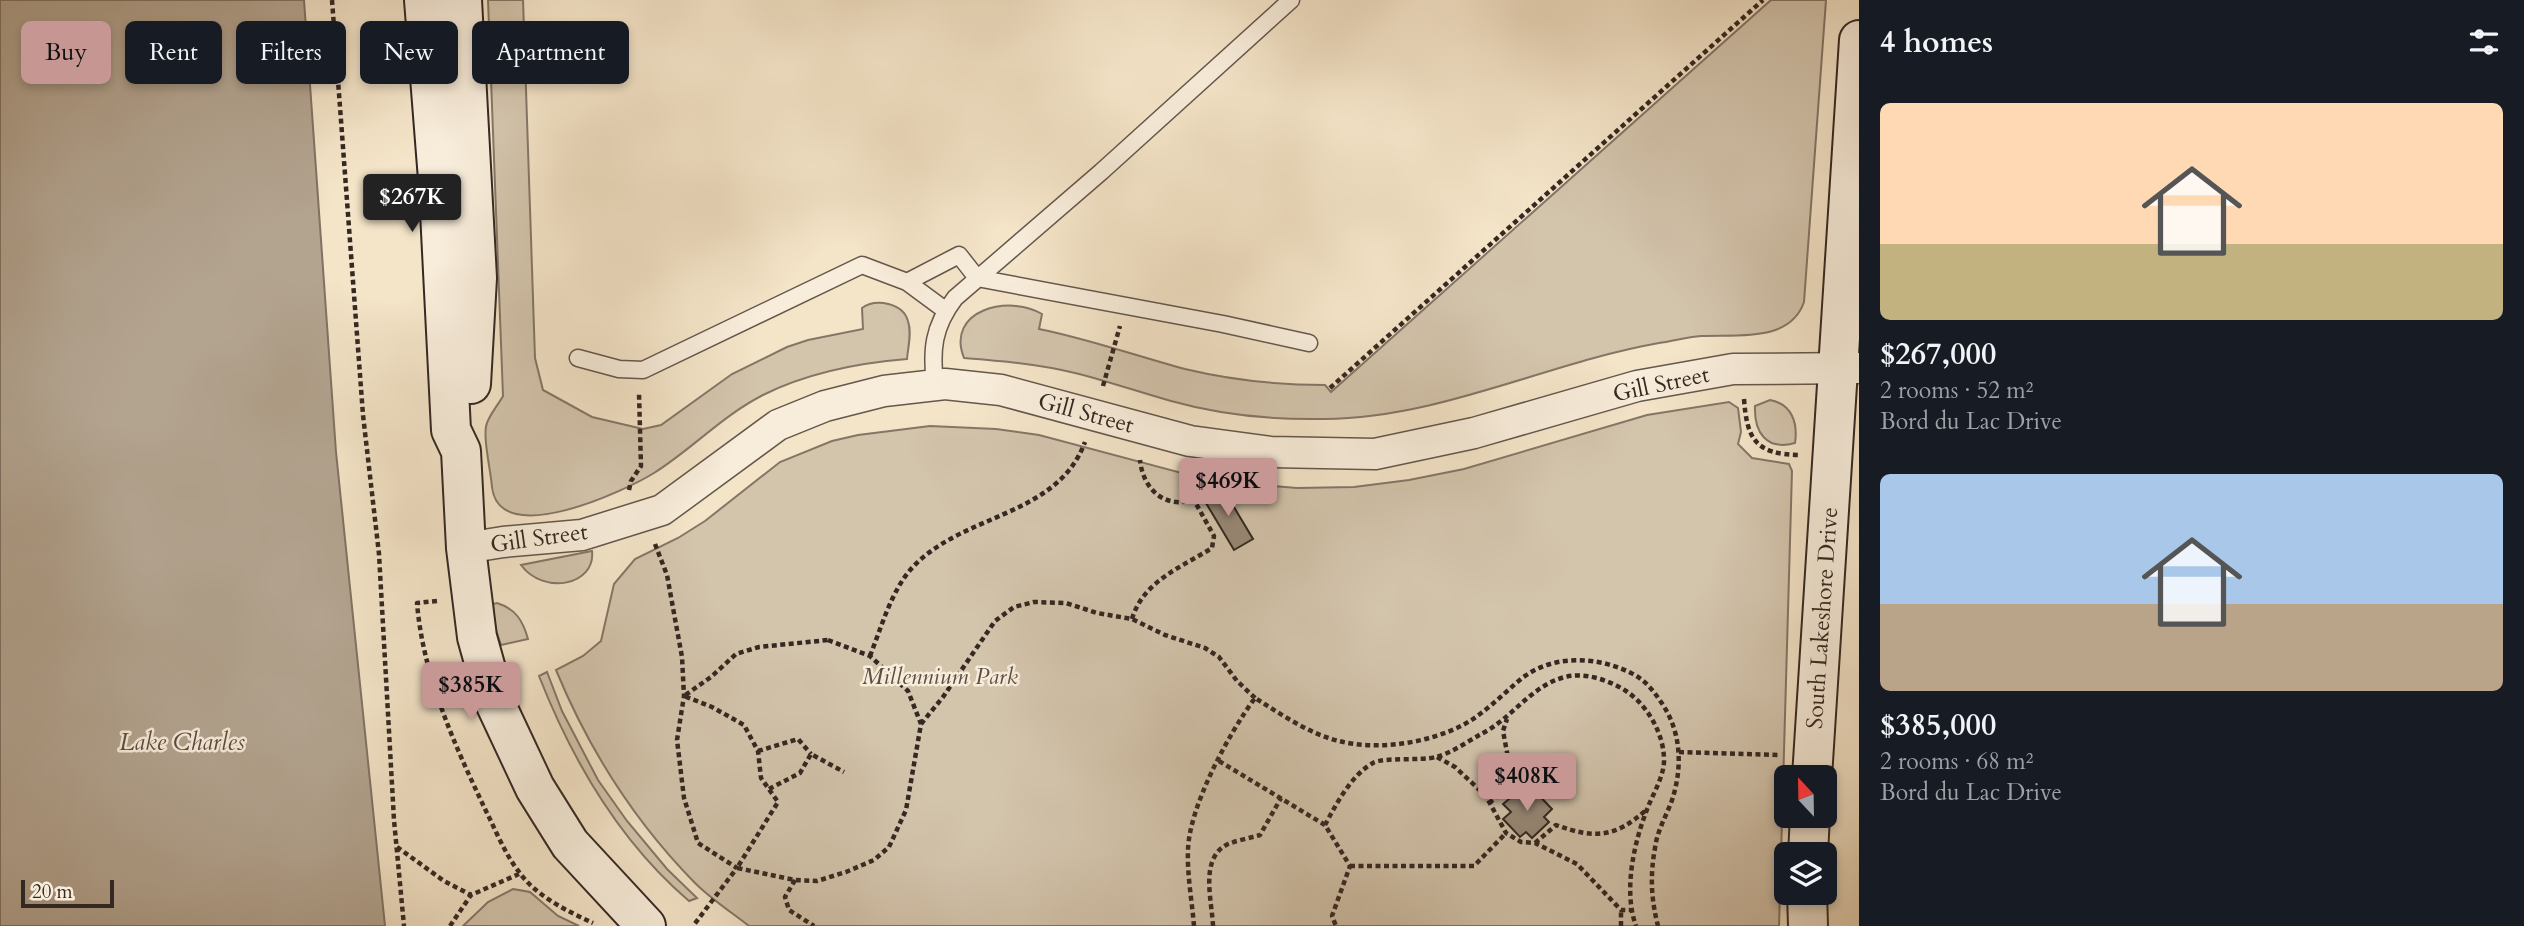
<!DOCTYPE html>
<html lang="en">
<head>
<meta charset="utf-8">
<style>
	body { margin:0; font-family:Cardo,serif; background:#20242c; color:#f1f3f6; height:100vh; display:flex; flex-direction:column; font-size:26px; white-space:nowrap }
	* { box-sizing:border-box; margin:0 }
	p { font-size:23px; color:#9ea1a6 }
	.icon { flex:none; width:38px; height:38px; fill:none; stroke:currentColor; stroke-width:2; stroke-linecap:round; stroke-linejoin:round }
	.map { position:relative; flex:1; overflow:hidden }
	.sheet { display:flex; flex-direction:column; background:#171b24; width:665px }
	.sheet>* { flex:none }
	.hud { position:absolute; left:21px; top:21px; width:665px; height:63px; display:flex; gap:14px }
	.needle { width:46px; rotate:338deg }
	.buttons { position:absolute; left:1774px; top:765px; display:grid; gap:14px }
	.buttons a { display:grid; place-items:center; width:63px; height:63px; border-radius:10px; background:#171b24; box-shadow:0 4px 10px #0003; font-size:35px }
	.scale { position:absolute; left:21px; bottom:18px; width:93px; box-sizing:border-box; padding-left:7px; border:4px solid #342822; border-top:0; font-size:19px; line-height:24px; white-space:nowrap; color:#342822; -webkit-text-stroke:5px #f8eddb; paint-order:stroke }
	.price { position:absolute; translate:-50% -60px; padding:0 16px; border-radius:7px; background:#c59692; color:#111; font-size:23px; line-height:46px; filter:drop-shadow(0 2px 4px #0008) }
	.price::after { content:''; position:absolute; left:50%; top:42px; width:21px; height:16px; margin-left:-10px; background:inherit; clip-path:polygon(0 0,100% 0,50% 100%) }
	.price.active { background:#222; color:#fff }
	ul { padding:0; list-style:none }
	li { display:grid; align-content:center; gap:14px; height:371px; padding:0 21px }
	li span { display:grid; place-items:center; height:217px; border-radius:10px; color:#555 }
	li>.icon { margin-inline-start:auto }
	span .icon { width:126px; height:126px; fill:#fffc; stroke-width:1 }
	li b { font-size:30px }
	h2 { display:flex; justify-content:space-between; align-items:center; height:84px; padding:0 21px; font-size:30px }
	.pill { padding:0 24px; border-radius:10px; background:#171b24; box-shadow:0 4px 10px #0003; font-size:24px; line-height:63px }
	.pill.active { background:#c59692; color:#111 }
	main { display:flex; flex:1; min-height:0 }
	.map>svg:first-child { display:block }
</style>
</head>
<body>
<main>
<div class="map">
<svg width="1859" height="926" viewBox="0 0 1859 926">
	<rect width="100%" height="100%" fill="#f4e4c8"/>
	<filter id="stains"><feTurbulence type="fractalNoise" baseFrequency=".00286" numOctaves="4"/><feColorMatrix values="0 0 0 0 .2 0 0 0 0 .09 0 0 0 0 .02 0 0 0 .5 -.17"/></filter>
	<radialGradient id="worn" r=".72"><stop offset=".6" stop-color="#630" stop-opacity="0"/><stop offset="1" stop-color="#630" stop-opacity=".3"/></radialGradient>
	<path fill="#d3c4ac" stroke="#847667" stroke-width="2" d="M488,0H523L535,358L543,390L592,417L643,429L661,425L732,374L787,347L808,340L863,329L862,308C876,298 903,303 908,321C912,333 908,347 907,359C857,363 807,373 763,395C722,416 692,449 654,473C625,491 499,550 492,487C491,472 482,435 487,423C490,414 498,405 503,396Z
		M1771,0H1826L1804,302C1790,343 1736,334 1701,336C1687,337 1673,341 1659,343C1546,363 1441,418 1324,419C1273,420 1221,415 1171,401C1139,392 1107,381 1075,373C1038,364 1002,361 964,358C945,310 1009,294 1042,314L1039,329C1089,339 1136,356 1185,369C1231,380 1278,385 1325,385L1331,392Z
		M1770,400C1792,404 1798,423 1795,443C1766,451 1754,432 1755,406Z
		M1729,402L1738,408L1741,432L1738,444L1752,458L1789,464L1792,471L1779,926H749C731,912 711,899 695,883C634,821 589,750 556,670L583,656L601,641L614,584L635,559L678,538L705,521L780,462L832,441L858,435L930,426L996,429L1039,435L1182,473L1201,501L1239,483L1297,488L1354,487L1409,480L1464,469L1647,415Z
		M592,551C596,585 544,596 521,565Z
		M497,603C516,609 523,621 528,639L501,645L495,627L493,604Z
		M547,672L562,711L598,780L627,821L667,869L697,898L689,901C620,842 572,760 539,676Z
		M513,889L530,892L558,916L579,926H463L488,902Z"/>
	<path fill="#b3a490" stroke="#807264" stroke-width="2" d="M0,0H304L336,452L385,926H0Z"/>
	<path fill="#988a78" stroke="#342822" stroke-width="2" d="M1222,487L1253,539L1234,550L1203,498Z
		M1532,788L1552,809L1544,817L1549,822L1532,838L1526,832L1520,837L1503,819L1511,812L1503,804L1516,793L1521,798Z"/>
	<g fill="none" stroke-linecap="round" stroke-linejoin="round">
		<g stroke="#64574c" stroke-width="19">
			<path id="lane" d="M907,282L945,310
				M578,358L619,369L643,370L862,265L907,282L959,255L977,278L1223,324L1309,343
				M935,385C931,350 933,327 955,298L1101,172L1291,0"/>
		</g>
		<g stroke="#64574c" stroke-width="33">
			<path id="street" d="M466,548L503,542L582,535L662,510L778,425L825,406L884,391L945,384L1001,390L1190,441L1271,452L1375,454L1474,433L1637,386L1733,369L1859,368"/>
		</g>
		<g stroke="#342822" stroke-width="42">
			<path id="secondary" d="M424,0L439,192L451,430L461,451L466,548L477,637L496,705L535,788L570,844L646,926
				M462,0L477,278L471,384
				M1812,777L1859,40
				M1808,854L1810,816
				M1807,892L1808,926"/>
		</g>
		<path stroke="#342822" stroke-width="4.5" stroke-dasharray="5 3.5" stroke-linecap="butt" d="M332,0L363,415L379,554L394,820L404,926
			M1103,386L1120,326
			M1330,388L1763,0
			M1744,399C1747,440 1756,454 1799,455
			M629,490L631,481L641,466L639,393
			M655,544L667,575L682,657L684,696L677,740L684,798L698,843L737,868L693,926
			M437,601L417,603C423,676 455,746 486,811C496,831 505,854 519,872C536,896 567,911 593,923
			M1132,619C1143,581 1182,567 1212,548L1214,536L1194,500C1164,509 1143,489 1140,460
			M828,640L870,656L908,691L921,724L906,810L889,847L874,860L846,872L817,881L795,880L737,868L778,802L761,778L758,751L744,725L712,707L684,696L711,677L736,654L759,647Z
			M870,656C881,628 891,592 911,569C961,513 1057,518 1085,442
			M921,724L943,697L995,621L1014,607L1034,602L1066,603L1097,613L1132,619L1165,635L1205,648L1219,657L1237,681L1255,698
			M758,751L798,739L811,754
			M1679,752L1779,755
			M1437,757L1455,767L1486,796L1506,833L1521,842L1535,843L1577,864L1621,910H1630
			M1219,761L1325,825L1350,866L1332,916L1336,926
			M769,789L800,773L811,754L844,772
			M1489,803L1513,784L1503,731L1507,719
			M1325,825C1335,806 1352,774 1373,763C1384,757 1420,761 1436,757C1452,753 1468,741 1483,733C1512,718 1532,685 1565,677C1585,672 1609,680 1626,691C1647,705 1663,732 1664,758C1665,774 1654,792 1648,807C1634,842 1623,890 1636,926
			M1535,843L1556,825C1594,839 1616,838 1647,809
			M397,847L444,881L471,895L519,874
			M1350,866H1474L1506,833
			M795,880L785,897L789,910L814,926
			M450,926L471,895
			M1194,926C1192,901 1187,875 1188,850C1189,807 1229,733 1255,698C1281,714 1309,734 1339,741C1378,751 1428,743 1463,725C1485,713 1502,695 1521,679C1552,654 1597,656 1631,673C1644,679 1653,690 1661,702C1682,732 1683,769 1671,803C1665,818 1657,832 1655,848C1650,875 1651,899 1658,926
			M1213,926C1212,900 1199,858 1228,844C1238,840 1250,838 1260,835L1281,798
			M1621,926V910"/>
		<use href="#lane" stroke="#f8eddb" stroke-width="16"/>
		<use href="#street" stroke="#f8eddb" stroke-width="30"/>
		<use href="#secondary" stroke="#f8eddb" stroke-width="38"/>
	</g>
	<g text-anchor="middle" dominant-baseline="central" stroke-width="5" stroke-linejoin="round" paint-order="stroke">
		<g font-size="23" fill="#342822" stroke="#f8eddb">
			<text transform="translate(1661 384) rotate(-12)">Gill Street</text>
			<text transform="translate(1086 413) rotate(15)">Gill Street</text>
			<text transform="translate(539 538) rotate(-8)">Gill Street</text>
			<text transform="translate(1822 618) rotate(-86)">South Lakeshore Drive</text>
		</g>
		<g font-size="23" font-style="italic" fill="#5c4f44" stroke="#f8eddb">
			<text x="940" y="676">Millennium Park</text>
		</g>
		<g font-size="24" font-style="italic" fill="#5a4d43" stroke="#f8eddb">
			<text x="182" y="742">Lake Charles</text>
		</g>
	</g>
	<rect width="100%" height="100%" filter="url(#stains)"/>
	<rect width="100%" height="100%" fill="url(#worn)"/>
</svg>
<div class="buttons">
<a><svg class="needle" viewBox="-14 -14 28 28"><path d="M0-13l5 13h-10z" fill="#e53935"/><path d="M0 13l5-13h-10z" fill="#9ea1a6"/></svg></a>
<a><svg class="icon" aria-label="layers" viewBox="0 0 24 24"><path d="M12 4l9 5-9 5-9-5zM3 14l9 5 9-5"/></svg></a>
</div>
<div class="scale">20 m</div>
<b class="price active" style="left:412px;top:234px">$267K</b>
<b class="price" style="left:1228px;top:518px">$469K</b>
<b class="price" style="left:471px;top:722px">$385K</b>
<b class="price" style="left:1527px;top:813px">$408K</b>
<div class="hud">
<a class="pill active">Buy</a>
<a class="pill">Rent</a>
<a class="pill">Filters</a>
<a class="pill">New</a>
<a class="pill">Apartment</a>
</div>
</div>
<section class="sheet">
<h2>4 homes<svg class="icon" aria-label="filters" viewBox="0 0 24 24"><path d="M4 7h16M4 17h16"/><circle cx="9" cy="7" r="2"/><circle cx="15" cy="17" r="2"/></svg></h2>
<ul>
<li><span style="background:linear-gradient(#ffd9b3 65%,#c2b280 0)"><svg class="icon" aria-label="home" viewBox="0 0 24 24"><path d="M3 11l9-7 9 7M6 9v11h12V9"/></svg></span><div><b>$267,000</b><p>2 rooms · 52 m²</p><p>Bord du Lac Drive</p></div></li>
<li><span style="background:linear-gradient(#a9c7e8 60%,#b9a48a 0)"><svg class="icon" aria-label="home" viewBox="0 0 24 24"><path d="M3 11l9-7 9 7M6 9v11h12V9"/></svg></span><div><b>$385,000</b><p>2 rooms · 68 m²</p><p>Bord du Lac Drive</p></div></li>
</ul>
</section>
</main>
</body>
</html>
